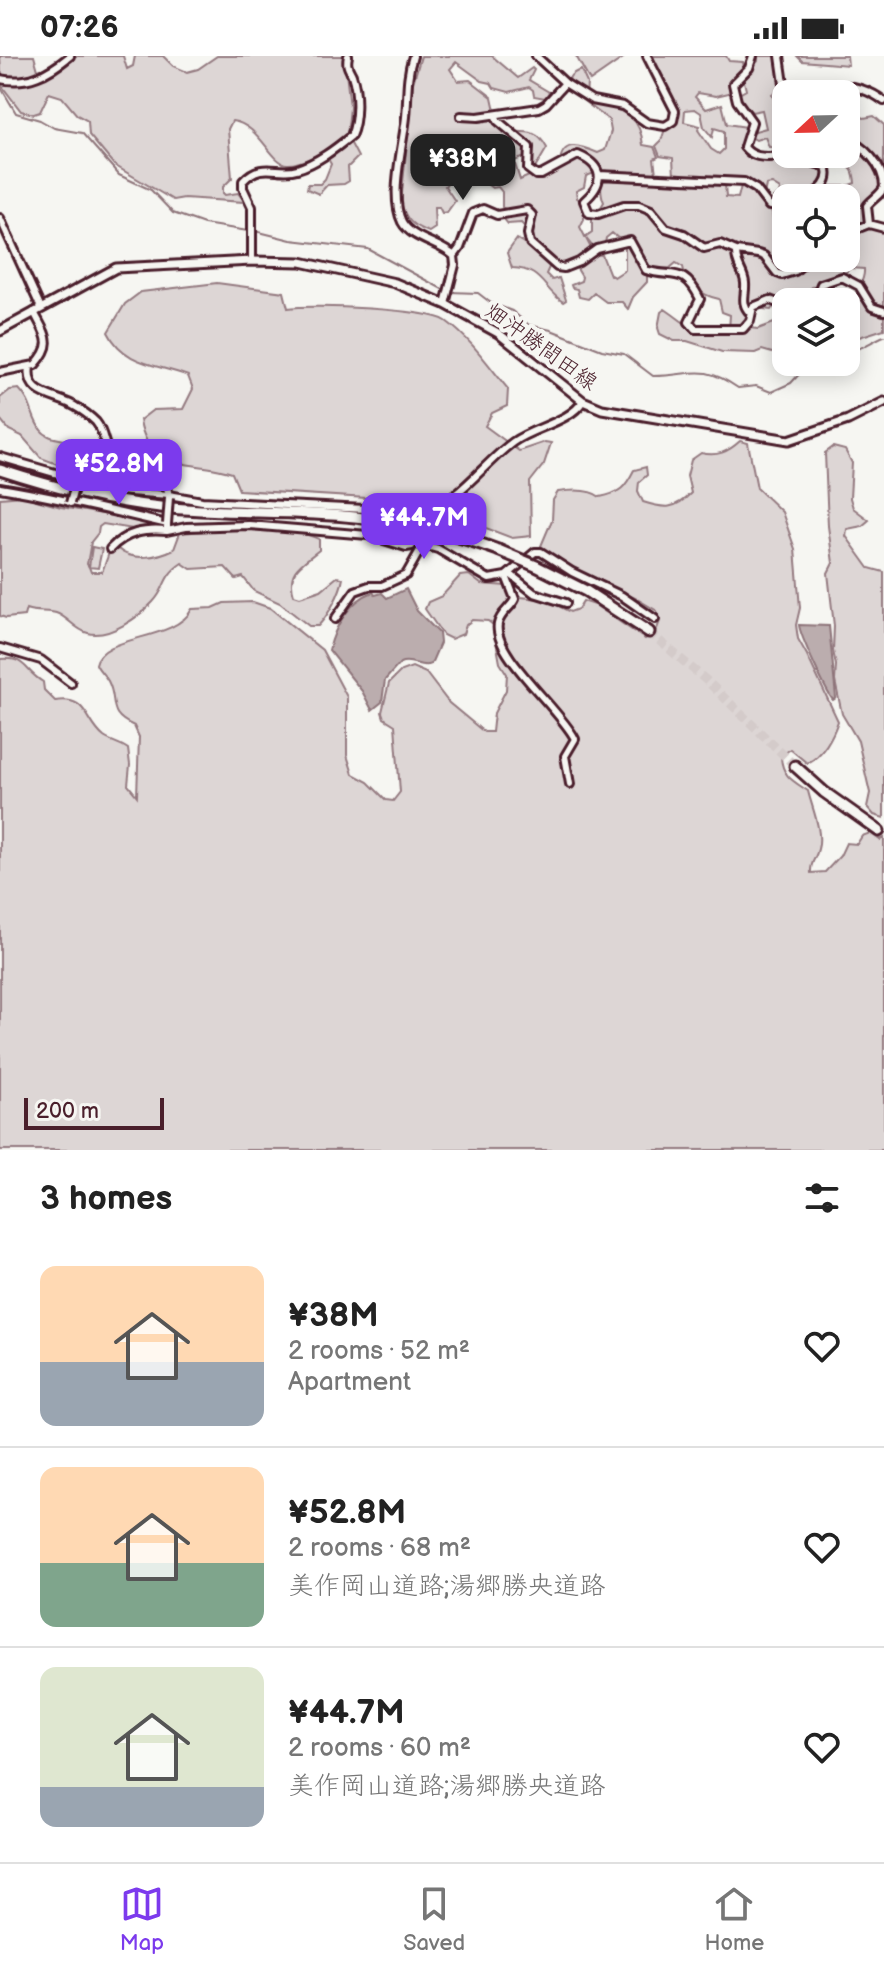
<!DOCTYPE html>
<html lang="en">
<head>
<meta charset="utf-8">
<style>
	body { margin:0; font-family:"Balsamiq Sans","Klee One",sans-serif; background:#f6f6f6; color:#222; height:100vh; display:flex; flex-direction:column; font-size:30px; white-space:nowrap }
	* { box-sizing:border-box; margin:0 }
	p { font-size:26px; color:#767676 }
	.icon { flex:none; width:44px; height:44px; fill:none; stroke:currentColor; stroke-width:2; stroke-linecap:round; stroke-linejoin:round }
	.map { position:relative; height:1094px; overflow:hidden }
	.drawer { display:flex; flex-direction:column; background:#fff; flex:1 }
	.drawer>* { flex:none }
	.needle { width:52px; rotate:248deg }
	.fabs { position:absolute; left:772px; top:24px; display:grid; gap:16px }
	.fabs a { display:grid; place-items:center; width:88px; height:88px; border-radius:16px; background:#fff; box-shadow:0 4px 20px #0003; font-size:40px }
	.scale { position:absolute; left:24px; bottom:20px; width:140px; box-sizing:border-box; padding-left:8px; border:4px solid #4a1f2b; border-top:0; font-size:22px; line-height:28px; white-space:nowrap; color:#4a1f2b; -webkit-text-stroke:6px #f6f6f2; paint-order:stroke }
	.price { position:absolute; translate:-50% -68px; padding:0 18px; border-radius:16px; background:#7c3aed; color:#fff; font-size:26px; line-height:52px; filter:drop-shadow(0 2px 4px #0008) }
	.price::after { content:''; position:absolute; left:50%; top:48px; width:24px; height:18px; margin-left:-12px; background:inherit; clip-path:polygon(0 0,100% 0,50% 100%) }
	.price.selected { background:#222; color:#fff }
	ul { padding:0; list-style:none }
	li { display:flex; align-items:center; gap:24px; height:200px; padding:0 40px }
	li+li { border-top:2px solid #e0e0e0 }
	li span { display:grid; place-items:center; flex:none; width:224px; height:160px; border-radius:16px; color:#555 }
	li>.icon { margin-inline-start:auto }
	span .icon { width:96px; height:96px; fill:#fffc; stroke-width:1 }
	li b { font-size:34px }
	h2 { display:flex; justify-content:space-between; align-items:center; height:96px; padding:0 40px; font-size:34px }
	.status { display:flex; justify-content:space-between; align-items:center; height:56px; padding:0 40px; background:#fff; direction:ltr }
	.status svg { height:22px; fill:currentColor }
	.tabs { display:flex; justify-content:space-around; align-items:center; height:112px; border-top:2px solid #e0e0e0; background:#fff; font-size:22px; color:#767676 }
	.tabs a { display:grid; justify-items:center; gap:4px }
	.tabs .selected { color:#7c3aed }
	.map>svg:first-child { display:block }
</style>
</head>
<body>
<div class="status"><b>07:26</b><svg viewBox="0 0 49 12"><path d="M0 12V9h3v3zM5 12V6h3v6zM10 12V3h3v9zM15 12V0h3v12zM26 1h20v11H26zM47 4h2v5h-2z"/></svg></div>
<div class="map">
<svg width="884" height="1094" viewBox="0 0 884 1094">
	<rect width="100%" height="100%" fill="#f6f6f2"/>
	<filter id="ink" filterUnits="userSpaceOnUse"><feTurbulence type="fractalNoise" baseFrequency=".0125" numOctaves="2"/><feDisplacementMap in="SourceGraphic" scale="16" xChannelSelector="R" yChannelSelector="G"/><feConvolveMatrix kernelMatrix="1 2 1 2 8 2 1 2 1" color-interpolation-filters="sRGB"/></filter>
	<g filter="url(#ink)">
		<path fill="#ddd6d5" stroke="#947a80" stroke-width="2" fill-rule="evenodd" d="M0,0H34L38,14L49,11L57,13L74,0H123L127,13L133,10L135,0H163L173,10L187,16L198,13L217,0H344L350,51L347,80L358,101L348,111L349,125L344,128L327,129L319,138L307,133L308,128H320L325,123L331,108L324,96C313,100 299,109 287,108C271,107 259,68 232,65L228,73L232,122L223,131V137L225,139L238,137L245,146L184,142L173,144L114,109L89,79L88,65L77,59L62,41L49,37L40,56L34,58L21,55L2,30L5,21L1,16Z
			M421,0H492L518,22L532,12L534,14L529,24L549,36L545,42L534,40L533,34L529,31L509,36L494,32L491,27L482,25L456,6L450,13L458,25L470,24L492,41L498,68L508,76C527,76 537,73 547,92L534,114L529,111L528,105L522,102L514,105L520,124L531,119L541,123L559,111C561,82 579,89 598,97L605,94L611,75L609,64L569,34C568,21 569,18 581,14L587,27L586,42C613,56 639,50 643,89L654,91L658,101L654,103L657,125L675,124L725,128L726,141L738,142L741,130H750L764,149L772,153L773,165L777,171L786,166V202H846V142H814L823,136L827,130H847L855,127C854,116 853,112 843,107L828,109L821,106L819,98H846V53L864,62L874,60L884,69V142L874,140C861,148 864,158 869,172L884,175V273L853,283C850,268 853,252 857,237C860,228 865,222 864,213L850,212L839,224L811,231L807,246H786V255L783,249L775,248L771,254L755,252L748,257L745,266L750,272L758,273L782,264L786,277V301L762,294L755,297L722,296L687,285H674L660,278L658,272L661,256L665,253C696,274 688,277 729,274L730,259L722,256L719,243C703,240 685,228 683,211L676,207L670,212L650,214L645,209L634,184L619,183L612,177L606,182L605,187L593,191L585,181L592,176V155L601,151L604,146C598,134 604,122 598,109L595,117L586,120L584,131L576,135L577,142L583,146L584,163L580,171L594,198L602,199L610,219L614,221L625,214V189H632L647,218V226L633,241L628,253L622,246H606L594,237L588,243L579,241L577,233L572,232L571,229L581,225L582,221L573,206L562,209H550L546,218L552,224L559,222L566,244L563,246C542,232 542,213 512,212L507,197L517,183L524,187L530,183V176L521,167L508,168L504,163L507,154L502,151V136L498,131L492,132L488,129L486,118L476,106L453,120L445,130L455,145L447,156L442,157L439,151H434L435,172L429,176C412,170 406,164 401,147L413,27Z
			M576,0H626L590,25Z
			M653,0H726L729,5L743,6L744,11L731,25L729,37L716,40L698,37L695,41L706,53L722,48L727,68L747,71L741,89L744,96C758,105 765,106 781,105C793,105 807,110 820,112L823,118L818,134L804,142H786V148L773,149V142L779,138L780,133L772,128L766,129L764,138L752,127L743,125L674,120L673,102L660,100L656,90L661,85L665,73L677,60C676,36 660,22 653,0ZM695,53L701,57L704,71L712,81L714,72L724,75V93L719,98L711,93L698,74L700,70L684,66L685,54Z
			M758,0H776L780,33L772,38L775,46H780L786,53V87L781,92L769,91L765,81L756,84L751,81L755,75L766,72L762,54L752,56L743,47L739,38L746,34L743,21L758,5Z
			M797,0H847L848,9L802,5Z
			M217,227L284,236L288,252C312,248 428,253 446,265C471,283 489,310 508,333L507,350L492,357L485,370L519,395L545,386L551,387L544,408L530,426L531,480L512,482L405,441L383,443L239,434L232,417C194,404 148,417 140,364L153,354L183,353L193,333L188,320C157,308 124,309 108,276L125,248L141,236Z
			M19,333C33,347 31,362 41,374C51,387 72,380 82,392C86,396 89,404 92,409L89,415L73,414L41,402L22,380L9,374L0,363V342L10,334Z
			M740,385L748,387L757,432L782,456L795,493L800,552L796,569L798,583L807,599L838,665C833,680 822,701 807,707L790,693L781,701C782,720 793,725 808,735C812,752 823,776 818,793C816,803 810,806 811,817L825,816L840,800L846,787L857,788L862,780L870,777L880,784L884,782V1094H0V603C27,601 23,614 43,626L44,634L55,645C88,639 85,666 104,681C111,686 120,687 128,693L130,709L128,729L137,740L139,681L134,670C105,657 119,646 108,625C105,619 99,615 96,608C102,578 175,586 192,553L213,552L224,547L253,546L270,552L322,594L347,641V699L353,718L368,726L386,744L393,745L400,736L395,669L384,662L382,656L389,627L401,615L412,611L426,617L449,647L484,676H492L494,657L506,634L507,618L500,607L493,569L488,565L472,564L466,569L463,578L451,583L443,579L425,553L428,546L442,540L460,520L469,519L481,528L507,530L521,541L547,544L570,556L578,553L583,545L595,549L645,583L657,573L660,565L657,555L635,542L581,518L544,495L541,490L552,464L553,444L558,436C571,434 590,433 600,441C620,437 625,432 634,414L646,411L647,419L639,426L638,435L643,446C665,453 675,454 691,437L687,420L691,404L701,397C717,401 728,396 740,385Z
			M833,391L845,394L852,407L850,442L853,452L869,464L862,470L847,473L846,480L869,512L884,516V762L874,759L867,751L870,737L858,685L842,658L835,625L836,609L833,595L834,570L828,517L833,507L828,470L825,397Z
			M22,440L61,451L150,466L151,470L133,473L103,468L99,471L98,477L91,486L87,508L89,511L92,491L102,493L98,512L89,511L91,516H102L109,497L118,493C132,506 158,501 174,493L180,477C213,474 291,469 319,483V494C302,508 286,514 294,539L300,541L321,534L337,521L343,522C341,536 328,560 318,570H309L280,547L254,535L243,521L236,523L225,511L191,513L182,507C161,521 167,532 153,546C139,561 109,583 88,577C75,574 68,561 56,557C47,554 37,557 26,553L24,560L6,562L0,560V442Z"/>
		<path fill="#bbadae" stroke="#8e747a" stroke-width="2" d="M406,533L417,555L439,577L440,587L431,608C421,613 411,602 400,607L385,624L382,646L372,654L362,635L329,594C335,570 349,545 373,536L375,539L382,537L387,542Z
			M799,569L829,570L836,642L833,644C826,636 800,579 799,569Z"/>
		<g fill="none" stroke-linecap="round" stroke-linejoin="round">
			<path stroke="#8e747a" stroke-width="2" d="M0,30L16,57L40,64L54,72L82,77L119,119L151,134L173,157L204,168L248,175
				M255,175L291,184L368,193L444,234
				M450,236L478,237L491,247L512,255L529,269L551,274L602,294L624,298L653,320C693,320 700,306 738,332L756,330L771,336L791,327L804,313L820,306
				M846,295C860,295 871,285 884,280"/>
			<path stroke="#d4cbca" stroke-width="9" stroke-dasharray="9 4.5" stroke-linecap="butt" d="M649,576L707,625L795,710"/>
			<g stroke="#4a1f2b" stroke-width="12">
				<path id="minor" d="M413,0C406,21 408,40 406,61C403,90 389,140 402,166C411,183 440,187 454,200
					M536,0L565,27L592,44L623,50L647,67L665,70L673,65L675,55L647,0
					M753,0L749,12L733,28L737,45L752,66L744,91C756,106 771,99 787,101C800,103 814,106 826,111C832,126 819,135 808,142
					M780,0L786,42
					M0,23C28,29 48,18 70,0
					M785,36C819,29 854,22 884,45
					M495,59L498,65L529,91L528,113L536,119H541L578,99C604,110 605,127 584,145L589,157L598,158L624,149H639L651,154L666,172L684,178L704,192L720,188L736,195L758,198L764,200L777,217L782,219L795,215L809,202
					M461,60L478,61L539,52L546,48L565,27
					M846,84C863,88 884,110 884,131C882,138 871,144 867,150L869,168
					M599,119L744,126L756,133L769,150L786,151
					M0,162L41,252
					M846,177L869,168L884,172
					M736,195C735,209 744,215 745,227C746,240 740,246 750,257
					M252,205V151L243,132V125C262,104 278,119 297,113C317,107 335,93 351,80C358,64 358,36 352,19C348,11 346,9 348,0
					M814,246L821,228L842,221L859,230L872,251L884,255
					M445,248L455,209L454,200L460,192L473,157L483,153L497,159L527,154L532,159L528,178L530,187L557,211L564,212L579,206L597,193L630,185L646,214C671,223 683,208 700,243L689,266L695,273H743L750,265L753,251L770,244L778,247L786,264
					M30,311C25,341 58,339 76,351C83,355 91,361 96,366C106,378 103,395 115,406C133,421 165,409 169,440
					M0,316L35,309C55,287 46,280 34,256
					M0,401L117,435L169,439L202,445L425,456C461,443 483,408 513,386C534,371 570,366 583,345
					M0,432C55,441 113,455 167,468V475C144,473 126,476 110,493
					M167,475L186,471L249,469L368,479L406,491L412,490L413,486L438,493L489,523L506,520L535,496H541L572,516L622,540L655,563
					M510,518L534,537L566,547
					M506,520L515,543C511,552 500,557 498,568C492,598 561,654 575,683L565,700L570,728
					M335,563L355,535L369,530H382L406,519L423,489
					M0,592L41,604L71,627"/>
			</g>
			<g stroke="#4a1f2b" stroke-width="13">
				<path id="major" d="M0,275L116,212L252,205L301,206L395,227L445,248L498,277L583,345L602,353L789,384L848,364L884,346"/>
			</g>
			<g stroke="#4a1f2b" stroke-width="15">
				<path id="highway" d="M0,414C52,431 105,445 160,451C225,458 291,454 355,461C404,466 452,477 498,494
					M536,510L586,535L649,576
					M795,710L824,736L879,775"/>
			</g>
			<use href="#minor" stroke="#f6f6f2" stroke-width="6"/>
			<use href="#major" stroke="#f6f6f2" stroke-width="7"/>
			<use href="#highway" stroke="#f6f6f2" stroke-width="9"/>
			<g stroke="#4a1f2b" stroke-width="12" stroke-linecap="butt">
				<path id="minor-bridge" d="M70,447L76,425
					M167,468L169,441"/>
			</g>
			<g stroke="#4a1f2b" stroke-width="15" stroke-linecap="butt">
				<path id="highway-bridge" d="M498,494L536,510"/>
			</g>
			<use href="#minor-bridge" stroke="#f6f6f2" stroke-width="6"/>
			<use href="#highway-bridge" stroke="#f6f6f2" stroke-width="9"/>
		</g>
	</g>
	<g text-anchor="middle" dominant-baseline="central" stroke-width="8" stroke-linejoin="round" paint-order="stroke">
		<g font-size="22" fill="#4a1f2b" stroke="#f6f6f2">
			<text transform="translate(541 291) rotate(36)">畑沖勝間田線</text>
		</g>
	</g>
</svg>
<div class="fabs">
<a><svg class="needle" viewBox="-14 -14 28 28"><path d="M0-13l5 13h-10z" fill="#e53935"/><path d="M0 13l5-13h-10z" fill="#767676"/></svg></a>
<a><svg class="icon" aria-label="locate" viewBox="0 0 24 24"><circle cx="12" cy="12" r="6"/><path d="M12 2v4M12 18v4M2 12h4M18 12h4"/></svg></a>
<a><svg class="icon" aria-label="layers" viewBox="0 0 24 24"><path d="M12 4l9 5-9 5-9-5zM3 14l9 5 9-5"/></svg></a>
</div>
<div class="scale">200 m</div>
<b class="price selected" style="left:463px;top:146px">¥38M</b>
<b class="price" style="left:119px;top:451px">¥52.8M</b>
<b class="price" style="left:424px;top:505px">¥44.7M</b>
</div>
<section class="drawer">
<h2>3 homes<svg class="icon" aria-label="filters" viewBox="0 0 24 24"><path d="M4 7h16M4 17h16"/><circle cx="9" cy="7" r="2"/><circle cx="15" cy="17" r="2"/></svg></h2>
<ul>
<li><span style="background:linear-gradient(#ffd9b3 60%,#9aa5b1 0)"><svg class="icon" aria-label="home" viewBox="0 0 24 24"><path d="M3 11l9-7 9 7M6 9v11h12V9"/></svg></span><div><b>¥38M</b><p>2 rooms · 52 m²</p><p>Apartment</p></div><svg class="icon" aria-label="heart" viewBox="0 0 24 24"><path d="M12 20l-8-8c-3-5 5-10 8-4 3-6 11-1 8 4z"/></svg></li>
<li><span style="background:linear-gradient(#ffd9b3 60%,#7fa58c 0)"><svg class="icon" aria-label="home" viewBox="0 0 24 24"><path d="M3 11l9-7 9 7M6 9v11h12V9"/></svg></span><div><b>¥52.8M</b><p>2 rooms · 68 m²</p><p>美作岡山道路;湯郷勝央道路</p></div><svg class="icon" aria-label="heart" viewBox="0 0 24 24"><path d="M12 20l-8-8c-3-5 5-10 8-4 3-6 11-1 8 4z"/></svg></li>
<li><span style="background:linear-gradient(#dfe7d0 75%,#9aa5b1 0)"><svg class="icon" aria-label="home" viewBox="0 0 24 24"><path d="M3 11l9-7 9 7M6 9v11h12V9"/></svg></span><div><b>¥44.7M</b><p>2 rooms · 60 m²</p><p>美作岡山道路;湯郷勝央道路</p></div><svg class="icon" aria-label="heart" viewBox="0 0 24 24"><path d="M12 20l-8-8c-3-5 5-10 8-4 3-6 11-1 8 4z"/></svg></li>
</ul>
</section>
<nav class="tabs">
<a class="selected"><svg class="icon" aria-label="map" viewBox="0 0 24 24"><path d="M3 6l6-2 6 2 6-2v14l-6 2-6-2-6 2zM9 4v14M15 6v14"/></svg>Map</a>
<a><svg class="icon" aria-label="saved" viewBox="0 0 24 24"><path d="M7 4h10v16l-5-4-5 4z"/></svg>Saved</a>
<a><svg class="icon" aria-label="home" viewBox="0 0 24 24"><path d="M3 11l9-7 9 7M6 9v11h12V9"/></svg>Home</a>
</nav>
</body>
</html>
